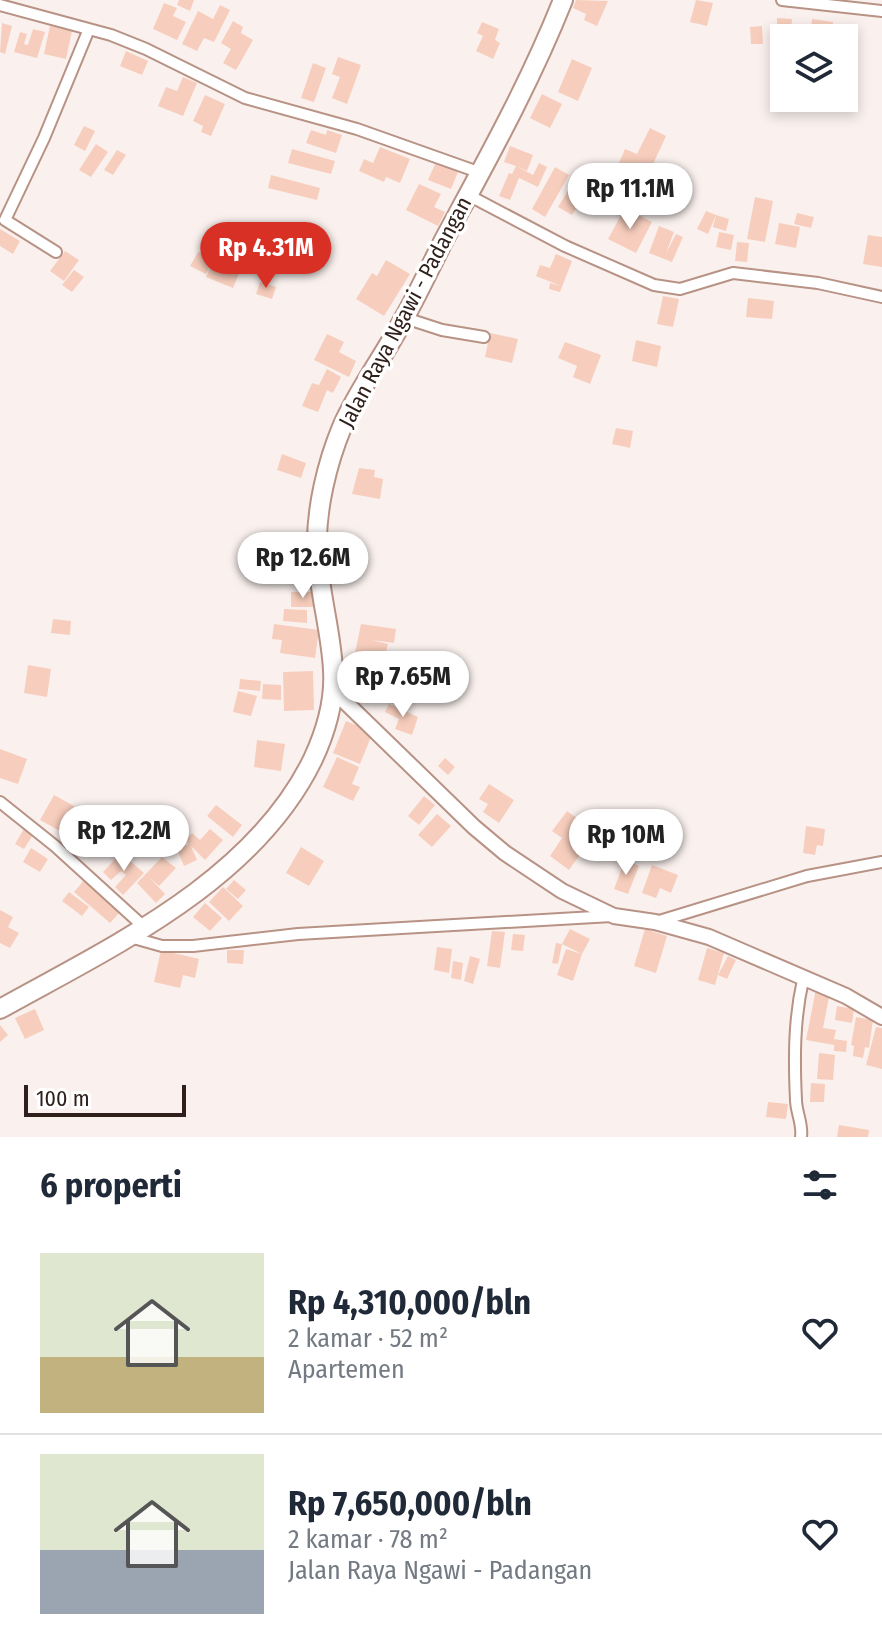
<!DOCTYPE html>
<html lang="id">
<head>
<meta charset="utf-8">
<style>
	body { margin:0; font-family:"Fira Sans Condensed",sans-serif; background:#f2f2f3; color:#1f2937; height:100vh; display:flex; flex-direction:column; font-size:30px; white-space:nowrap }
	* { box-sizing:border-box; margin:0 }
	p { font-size:26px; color:#747a83 }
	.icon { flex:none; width:44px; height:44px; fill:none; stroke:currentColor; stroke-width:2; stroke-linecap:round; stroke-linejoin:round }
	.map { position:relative; height:1137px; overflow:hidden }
	.panel { display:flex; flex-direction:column; background:#fff; flex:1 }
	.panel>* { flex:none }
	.controls { position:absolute; left:770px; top:24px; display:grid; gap:16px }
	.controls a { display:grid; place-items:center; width:88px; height:88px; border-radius:0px; background:#fff; box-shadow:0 4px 12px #0003; font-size:40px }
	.scale { position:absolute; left:24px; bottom:20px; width:162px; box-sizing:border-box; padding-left:8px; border:4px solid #2f201b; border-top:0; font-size:22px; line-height:28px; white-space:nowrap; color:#2f201b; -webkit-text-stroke:6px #fff; paint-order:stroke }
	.price { position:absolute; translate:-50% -68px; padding:0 18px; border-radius:28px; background:#fff; color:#222; font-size:26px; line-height:52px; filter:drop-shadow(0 2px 4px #0008) }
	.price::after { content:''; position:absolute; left:50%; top:48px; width:24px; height:18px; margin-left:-12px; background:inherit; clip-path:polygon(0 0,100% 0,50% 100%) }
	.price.current { background:#d93025; color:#fff }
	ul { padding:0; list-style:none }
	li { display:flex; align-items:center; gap:24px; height:200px; padding:0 40px }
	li+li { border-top:2px solid #e0e1e3 }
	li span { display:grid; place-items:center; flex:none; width:224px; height:160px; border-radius:0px; color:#555 }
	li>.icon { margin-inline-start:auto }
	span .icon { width:96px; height:96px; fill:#fffc; stroke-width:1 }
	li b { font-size:34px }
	h2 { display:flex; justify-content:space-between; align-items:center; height:96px; padding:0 40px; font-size:34px }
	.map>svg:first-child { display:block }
</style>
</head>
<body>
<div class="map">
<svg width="882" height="1137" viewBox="0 0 882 1137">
	<rect width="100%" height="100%" fill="#faf1ee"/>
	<path fill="#f7cebd" d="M179,0H194L190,11L177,5Z
		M576,0L608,1L597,26L584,20L586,14L573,8Z
		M696,0L713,3L707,26L690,22Z
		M164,3L177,8L173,16L186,22L177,40L153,29Z
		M220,5L230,10L214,42L204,38L197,51L182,44L198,11L213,19Z
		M777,18L792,19L791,32L777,30Z
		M812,19L833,22L831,38L810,37Z
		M233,21L243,27L241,33L253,40L236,70L223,63L231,49L221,43Z
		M482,22L499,29L495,40L500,43L493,59L476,51L483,36L477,33Z
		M2,23L12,26L5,54L0,52Z
		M50,26L72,31L66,59L44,54Z
		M762,26L763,44H751L750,27Z
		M33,29L45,32L37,58L14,52L20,32L27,34L24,44L28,45Z
		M126,51L148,61L142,75L120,66Z
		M338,57L361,65L347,104L332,98L340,77L332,74Z
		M572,59L592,68L578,101L558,92Z
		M313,63L326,68L314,102L301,98Z
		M183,77L197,83L183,116L158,106L166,87L177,91Z
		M542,94L562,104L550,128L530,118Z
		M205,95L225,104L211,136L201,132L203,126L193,121Z
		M84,126L95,131L85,151L74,145Z
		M650,128L666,136L648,175L619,163L625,149L637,154Z
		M311,130L326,135L327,130L342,135L336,153L306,143Z
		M96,144L108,152L91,177L79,170Z
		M510,146L533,155L527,171L516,166L533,175L539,163L547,167L538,187L519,178L510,200L499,196L509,173L512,174L516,166L504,162Z
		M380,147L410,159L400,183L386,177L384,182L359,171L364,159L373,163Z
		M292,149L335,161L331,174L288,163Z
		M117,150L126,155L113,175L104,170Z
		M436,162L458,172L451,189L428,180Z
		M555,167L569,175L545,217L532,209Z
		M271,175L320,188L317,200L268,188Z
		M577,176L591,185L572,215L558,207Z
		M419,184L441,194L434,207L445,212L438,226L406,210Z
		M755,197L773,201L765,242L747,239Z
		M625,208L652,222L636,253L608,239Z
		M706,211L716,215L708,234L697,229Z
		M797,213L814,217L811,228L794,224Z
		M716,215L729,219L726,231L713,227Z
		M779,223L800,227L796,248L775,244Z
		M659,226L674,232L666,253L676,234L683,237L672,262L649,253Z
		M0,229L20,241L13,254L0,246Z
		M719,232L734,235L731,250L716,247Z
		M868,235L882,237V267L863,264Z
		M285,237L316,246L310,266L290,260L292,252L281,249Z
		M737,242L749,243L747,262L735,261Z
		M65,251L79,260L64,281L50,271Z
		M198,252L240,271L233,288L206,277L211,265L206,274L190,266Z
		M556,254L572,261L560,292L549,289L550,283L561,286L536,276L540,265L550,268Z
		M386,260L410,274L384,316L356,299L372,273L377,276Z
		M74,270L84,277L72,292L62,285Z
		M260,282L276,287L272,299L256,294Z
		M663,296L679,299L673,327L657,324Z
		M748,298L774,301L772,319L746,317Z
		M490,333L518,339L512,363L485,357Z
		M327,334L344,342L339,352L356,361L349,377L314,360Z
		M636,340L661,346L657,367L632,361Z
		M565,342L601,355L590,384L573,377L577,366L558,358Z
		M327,369L341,377L333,393L327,390L318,412L302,406L312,383L319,385Z
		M616,428L633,431L630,448L612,444Z
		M282,454L306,463L301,478L277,470Z
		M359,468L375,470L374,477L383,479L380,499L352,494Z
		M291,592H315V607H291Z
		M284,609L307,610V623L283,621Z
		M53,619L71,621L70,635L51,633Z
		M274,624L319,630L315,658L280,653L282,640L272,639Z
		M361,624L396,629L394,643L372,640L388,644L373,702L359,699L366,672L361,671L365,656L355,653Z
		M28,665L51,669L47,697L24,693Z
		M313,671L314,710L284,711L283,672Z
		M240,679L261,681L260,691L239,689Z
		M263,684L281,685V700L262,699Z
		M238,691L257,696L251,716L233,712Z
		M389,704L418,717L412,735L395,729L399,719L385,712Z
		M346,721L373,732L360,764L333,753Z
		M257,740L285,744L281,771L254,767Z
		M0,749L27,759L18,784L0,778Z
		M337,757L359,767L352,784L360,787L353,801L323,787Z
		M445,758L455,767L448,775L438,766Z
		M489,784L514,800L499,823L483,812L488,804L479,799Z
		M54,795L74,806L60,831L40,820Z
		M424,796L435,805L419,825L408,816Z
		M216,805L242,825L233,837L207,816Z
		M567,811L596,832L569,870L550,856L562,838L552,831Z
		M437,814L451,826L432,847L418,835Z
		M76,818L89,823L82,846L68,841Z
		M806,826L825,829L823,846L817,845L815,855L803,853Z
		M25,827L34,833L24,849L15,844Z
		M210,829L223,840L205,860L191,846L197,860L184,866L177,849L189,844L185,841L192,833L200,840Z
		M301,847L324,861L309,886L286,873Z
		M31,848L48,859L40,872L23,862Z
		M121,853L144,873L123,895L115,887L126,875L121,871L111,880L103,872Z
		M162,857L176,868L159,886L149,877L165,894L156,903L137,883Z
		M625,860L639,866L628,894L614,889Z
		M652,865L678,875L671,893L660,888L656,898L642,893Z
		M85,879L121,911L110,923L74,892Z
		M234,880L246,890L238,899L226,889Z
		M223,887L243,906L229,921L209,902Z
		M69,892L89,907L82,916L62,901Z
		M205,903L222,918L210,931L193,917Z
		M0,910L13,917L8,927L19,933L10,948L0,943Z
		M570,929L590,939L582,954L562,944Z
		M645,929L667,936L656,973L634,966Z
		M492,931L505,932L500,968L487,966Z
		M513,934L525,935L523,951L511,950Z
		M556,943L562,944L558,964L552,963Z
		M437,947L452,949L449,973L434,970Z
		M707,948L724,953L715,985L698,980Z
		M566,949L582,954L573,981L557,975Z
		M161,950L199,959L195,978L183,975L180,988L154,982Z
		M227,950H244L243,964L227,963Z
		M470,956L480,959L473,984L464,981Z
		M728,956L736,960L727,979L718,975Z
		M453,961L463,963L461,980L451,978Z
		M816,989L830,992L823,1028L836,1030L834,1039L847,1041L846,1052L834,1051V1045L806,1040Z
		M837,1006L854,1009L852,1023L835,1020Z
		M35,1009L44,1030L25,1039L15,1018Z
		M856,1017L873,1020L869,1048L865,1047L863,1058L853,1056L854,1046L851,1045Z
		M0,1025L8,1035L0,1042Z
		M876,1027L882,1028V1069L866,1065Z
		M819,1053L835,1055L833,1080L817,1079Z
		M811,1083L825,1084L824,1102H810Z
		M768,1102L788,1104L786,1119L766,1117Z
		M839,1125L869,1130L868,1137H837Z"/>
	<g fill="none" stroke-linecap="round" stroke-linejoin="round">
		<g stroke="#b79285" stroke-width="14">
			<path id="street" d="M782,0L882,11
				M0,5L111,35L146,49L245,98L357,129L481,173
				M468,195L565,246L654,285L680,289L733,273L818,283L882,297
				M56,252L5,220L44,138L89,29
				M405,318L442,330L484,337
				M0,802L55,846L144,927
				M656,922L807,876L882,862
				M130,937L162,946H193L298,934L612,916
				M801,1137C803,1124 796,1112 796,1100C794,1059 794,1019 803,980"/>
		</g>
		<g stroke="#b79285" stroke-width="18">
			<path id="secondary" d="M335,692L474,827L505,853L562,891L614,916L655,922L709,937L846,996L882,1017"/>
		</g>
		<g stroke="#b79285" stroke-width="22">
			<path id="highway" d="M0,1009C113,946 254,881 313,759C326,731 335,701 333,670C331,629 318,589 317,548C316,509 327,463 342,427C358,390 384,356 403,320C418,294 431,265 445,238C487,160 530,83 563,0"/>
		</g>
		<use href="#street" stroke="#fff" stroke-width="10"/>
		<use href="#secondary" stroke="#fff" stroke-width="14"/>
		<use href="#highway" stroke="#fff" stroke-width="18"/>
	</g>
	<g text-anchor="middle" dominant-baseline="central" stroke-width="7" stroke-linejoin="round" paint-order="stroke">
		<g font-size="22" fill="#2f201b" stroke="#fff">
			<text transform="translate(405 312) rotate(-62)">Jalan Raya Ngawi - Padangan</text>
		</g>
	</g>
</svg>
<div class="controls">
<a><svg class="icon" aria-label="layers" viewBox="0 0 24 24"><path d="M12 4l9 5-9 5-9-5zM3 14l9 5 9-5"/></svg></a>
</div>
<div class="scale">100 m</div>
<b class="price" style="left:630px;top:231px">Rp 11.1M</b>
<b class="price current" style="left:266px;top:290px">Rp 4.31M</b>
<b class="price" style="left:303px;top:600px">Rp 12.6M</b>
<b class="price" style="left:403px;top:719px">Rp 7.65M</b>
<b class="price" style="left:124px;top:873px">Rp 12.2M</b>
<b class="price" style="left:626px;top:877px">Rp 10M</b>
</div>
<section class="panel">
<h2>6 properti<svg class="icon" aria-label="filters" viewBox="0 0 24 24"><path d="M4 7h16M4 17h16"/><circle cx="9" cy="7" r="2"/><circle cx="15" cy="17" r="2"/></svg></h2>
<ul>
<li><span style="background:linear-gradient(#dfe7d0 65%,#c2b280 0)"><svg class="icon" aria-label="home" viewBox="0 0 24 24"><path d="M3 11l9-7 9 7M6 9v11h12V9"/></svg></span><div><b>Rp 4,310,000/bln</b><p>2 kamar · 52 m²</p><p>Apartemen</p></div><svg class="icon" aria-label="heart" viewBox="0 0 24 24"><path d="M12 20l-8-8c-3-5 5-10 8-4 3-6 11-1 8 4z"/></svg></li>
<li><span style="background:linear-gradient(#dfe7d0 60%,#9aa5b1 0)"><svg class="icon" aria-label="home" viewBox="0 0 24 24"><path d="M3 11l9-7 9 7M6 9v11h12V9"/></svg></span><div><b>Rp 7,650,000/bln</b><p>2 kamar · 78 m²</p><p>Jalan Raya Ngawi - Padangan</p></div><svg class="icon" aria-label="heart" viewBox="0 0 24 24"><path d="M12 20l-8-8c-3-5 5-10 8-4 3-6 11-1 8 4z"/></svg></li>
</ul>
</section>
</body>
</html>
